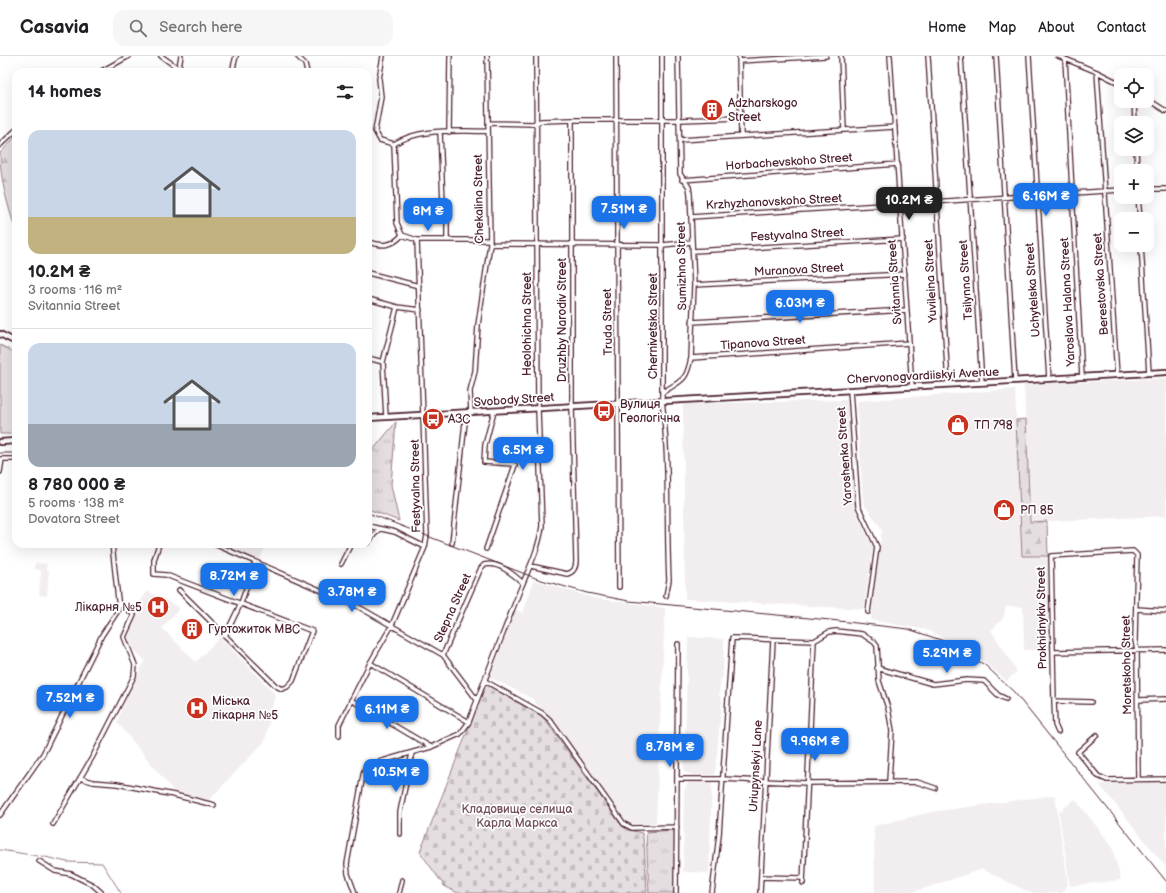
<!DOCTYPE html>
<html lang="en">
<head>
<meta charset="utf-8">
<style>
	body { margin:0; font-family:"Balsamiq Sans",sans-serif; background:#f6f6f6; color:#202124; height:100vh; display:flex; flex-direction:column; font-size:15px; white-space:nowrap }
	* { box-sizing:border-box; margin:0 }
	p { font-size:13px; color:#757577 }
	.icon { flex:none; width:22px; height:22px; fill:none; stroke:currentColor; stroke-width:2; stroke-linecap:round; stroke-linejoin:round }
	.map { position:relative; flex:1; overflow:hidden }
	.sheet { position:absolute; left:12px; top:12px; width:360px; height:480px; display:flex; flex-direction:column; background:#fff; border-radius:12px; box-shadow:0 4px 16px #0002 }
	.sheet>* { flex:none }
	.controls { position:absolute; left:1114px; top:12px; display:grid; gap:8px }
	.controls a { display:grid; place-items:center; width:40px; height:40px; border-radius:8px; background:#fff; box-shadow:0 4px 16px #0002; font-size:20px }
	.price { position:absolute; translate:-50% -34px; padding:0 9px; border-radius:8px; background:#1a73e8; color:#fff; font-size:13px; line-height:26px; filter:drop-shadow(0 1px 2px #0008) }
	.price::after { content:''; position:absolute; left:50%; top:24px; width:12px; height:9px; margin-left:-6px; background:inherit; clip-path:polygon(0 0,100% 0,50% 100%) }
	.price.active { background:#222; color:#fff }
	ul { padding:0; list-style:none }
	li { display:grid; align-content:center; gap:8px; height:212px; padding:0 16px }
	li+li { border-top:1px solid #e0e0e0 }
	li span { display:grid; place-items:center; height:124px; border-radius:12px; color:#555 }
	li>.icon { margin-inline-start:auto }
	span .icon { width:72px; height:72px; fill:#fffc; stroke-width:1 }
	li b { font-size:17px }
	h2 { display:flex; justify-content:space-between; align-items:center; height:48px; padding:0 16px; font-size:17px }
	header { display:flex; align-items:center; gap:24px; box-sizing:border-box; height:56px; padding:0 20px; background:#fff; border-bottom:1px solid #e0e0e0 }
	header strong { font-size:19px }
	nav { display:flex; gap:22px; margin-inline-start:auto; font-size:14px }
	.search { width:280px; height:36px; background:#f6f6f6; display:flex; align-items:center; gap:10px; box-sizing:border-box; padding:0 14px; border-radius:12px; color:#757577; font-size:15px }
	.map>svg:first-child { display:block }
</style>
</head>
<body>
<header>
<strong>Casavia</strong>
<div class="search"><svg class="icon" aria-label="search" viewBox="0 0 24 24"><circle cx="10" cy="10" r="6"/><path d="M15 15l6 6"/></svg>Search here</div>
<nav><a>Home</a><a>Map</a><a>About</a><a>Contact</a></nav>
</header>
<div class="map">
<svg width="1166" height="837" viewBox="0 0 1166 837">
	<defs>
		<pattern id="grass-tufts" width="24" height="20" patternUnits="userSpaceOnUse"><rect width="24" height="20" fill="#e5dee0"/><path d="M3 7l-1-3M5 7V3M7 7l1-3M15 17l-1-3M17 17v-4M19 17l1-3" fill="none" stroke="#c6bec0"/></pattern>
		<pattern id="forest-firs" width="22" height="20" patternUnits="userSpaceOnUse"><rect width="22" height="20" fill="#e5dee0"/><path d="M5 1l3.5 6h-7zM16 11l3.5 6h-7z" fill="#c6bec0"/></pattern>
		<pattern id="cemetery-stones" width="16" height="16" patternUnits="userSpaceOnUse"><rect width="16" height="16" fill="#e5dee0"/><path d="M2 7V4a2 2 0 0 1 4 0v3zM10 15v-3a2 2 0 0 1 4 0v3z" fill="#c6bec0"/></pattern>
	</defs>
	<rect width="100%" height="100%" fill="#fff"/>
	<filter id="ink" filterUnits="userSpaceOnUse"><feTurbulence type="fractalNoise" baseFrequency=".025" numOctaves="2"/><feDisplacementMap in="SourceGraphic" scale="8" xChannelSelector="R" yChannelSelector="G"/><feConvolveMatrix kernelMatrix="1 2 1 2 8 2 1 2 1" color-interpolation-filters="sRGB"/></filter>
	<g filter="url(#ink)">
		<path fill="#f2eeef" d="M1166,322V460L1030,466L1024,329Z
			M1015,333L1022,500H1048L1051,594H1024L1023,551L1006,550L1003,563L991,574L1017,615L1007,625L972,596L927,574L871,564L882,473L863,447L857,345Z
			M847,344L856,456L873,491L864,553L685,543L683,348Z
			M222,488H267L259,505Z
			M35,507L47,508L46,514H49L47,540L39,539L41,514L34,513Z
			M534,524L593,542L665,552L656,767L628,768L556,668L531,642L489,621L515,554L523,557Z
			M147,535L180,552L162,572L196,606L220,581L275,638L265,685L207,746L176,738L117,666L130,632L145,605L120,578Z
			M688,581L724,583L723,622H721L719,639L722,644L715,719H693L684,716Z
			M691,725L712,726L709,817L683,816L684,735L687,728Z
			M1166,725V811L1099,728Z
			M1055,739L1068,828L1063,837H1030L982,813L911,837H875L874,770L931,756Z
			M1075,743L1112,790L1121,824L1070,830L1059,756Z"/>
		<path fill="url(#grass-tufts)" stroke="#987e86" d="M396,366L391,429L399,465L368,453V400Z
			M672,774L675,777V837H649L646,776Z"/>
		<path fill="url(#forest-firs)" stroke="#987e86" d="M16,80V176C8,149 0,125 0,97Z
			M1026,363L1030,466L1047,465L1048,500H1022L1016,364Z"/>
		<path fill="url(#cemetery-stones)" stroke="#987e86" d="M486,628L543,661L622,770L629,774L642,777L644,788L647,837H458L445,831L420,796Z"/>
		<path fill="#e5dee0" stroke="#987e86" d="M0,289L16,297V378H0Z"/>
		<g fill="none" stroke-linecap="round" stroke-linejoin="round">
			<path stroke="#91787e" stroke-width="1" d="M0,794L38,800
				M41,800L67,806L102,807L121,837"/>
			<g stroke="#4a1f2b" stroke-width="6">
				<path id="street" d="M161,0L178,12
					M297,0L305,8L307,16
					M383,0L379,23L381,41L375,75L380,84L394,88C420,71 458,76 488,75
					M616,0L619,531
					M662,0V345C670,404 666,464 669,524L666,540
					M739,0L741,79
					M841,0L844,74
					M890,0L912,331
					M928,0L948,328
					M961,0L982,327
					M996,0L1015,325
					M1029,0L1049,323
					M1058,0L1097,16L1121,28
					M1065,3L1082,321
					M739,5L826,0
					M100,16L129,0
					M178,16L181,0
					M232,16L236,0
					M1097,16L1117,319
					M1147,43L1166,55
					M1134,45L1135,67
					M489,67L533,68L541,65L572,64H680L741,62
					M440,76L443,146L447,165V184
					M449,76L450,0
					M680,84L895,71
					M394,88L397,167L402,179
					M0,89L16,74
					M1136,93L1137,115
					M682,124L898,108
					M1147,133H1166
					M1138,141L1140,163
					M691,161L1121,134
					M368,186C382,190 392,191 402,179L417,184H490
					M490,188L663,189L692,186
					M1141,189L1149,317
					M693,195L903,183
					M368,217L419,230
					M694,229L905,218
					M368,243L397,251L420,254
					M692,266L907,254
					M368,302L383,306
					M691,302L909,287
					M850,334L858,450L877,491L868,556
					M663,336C682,324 686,326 691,302L694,229L690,138L689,131L680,118L678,0
					M471,357L470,335L475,315L478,269L490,188L487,0
					M386,361L383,306L397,251
					M0,403H16
					M0,416L2,403
					M368,470L395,476L425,491
					M368,486L379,473
					M452,487L466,357
					M159,488L154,504V518L166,519L312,575L293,625L287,631L282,633L276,630L179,534
					M214,488L357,550L443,599L477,644
					M298,489L299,488
					M486,493L515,409L512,408L484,406L485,389L494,355
					M341,508L351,488
					M531,510L567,518C574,516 576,512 576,505L572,350V64
					M1136,553L1166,555
					M225,580L241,547L255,507
					M1053,596L1166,594
					M443,599L481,512L484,509C498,505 513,518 523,527
					M370,607L469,666
					M877,612L933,628L967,624L984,625L998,639L1006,643
					M485,625L542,657L550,664L624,768L632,772L677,771
					M351,644L431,691
					M1138,644L1166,643
					M1054,645L1055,669L1058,676
					M1091,646L1054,645L1051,500L1133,495L1137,499L1135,584L1137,595L1138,723
					M1097,679L1078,696L1098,720L1107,724L1166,723
					M339,680V669L370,607L392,569L425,491L427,479L417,184
					M80,722L93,726L117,728L174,739L214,749
					M678,723H722L807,727L917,726L935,732
					M0,759L43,698L102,579L119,553L112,488
					M53,768L93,700L134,620L135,609L124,581L134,559L119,547
					M400,778V756L412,697
					M39,805L55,815L71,818L93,829L102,837
					M761,821L803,822
					M803,827L814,585
					M355,837L348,818L347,808L363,719L365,712L372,708L431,691L460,678L469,666C485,622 503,578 520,534C529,512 539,493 542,470L538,353L536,0
					M399,837L402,824
					M676,837L678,588
					M712,837L719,779L732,582L814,585L829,576L836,575L862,578L874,586L877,590L879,625L888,652L892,675L889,725
					M760,837L773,584"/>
			</g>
			<g stroke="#4a1f2b" stroke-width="8">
				<path id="secondary" d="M0,278L16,286
					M368,362L1166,316
					M0,386L16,385"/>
			</g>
			<use href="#street" stroke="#fff" stroke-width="3.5"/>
			<use href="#secondary" stroke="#fff" stroke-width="4.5"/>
			<path stroke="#4a1f2b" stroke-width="1" d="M0,397H16
				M368,457L538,523L587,537L629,545L830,564L908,573L944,585L985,609L1014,636L1166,825"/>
		</g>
	</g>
	<defs>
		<g id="building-disc" transform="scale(1.15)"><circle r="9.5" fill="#c8321e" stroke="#fff"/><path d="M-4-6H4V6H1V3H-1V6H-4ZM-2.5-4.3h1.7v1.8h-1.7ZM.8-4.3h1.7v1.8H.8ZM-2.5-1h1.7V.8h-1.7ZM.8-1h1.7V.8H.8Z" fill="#fff"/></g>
		<g id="bus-disc" transform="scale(1.15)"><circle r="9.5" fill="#c8321e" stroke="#fff"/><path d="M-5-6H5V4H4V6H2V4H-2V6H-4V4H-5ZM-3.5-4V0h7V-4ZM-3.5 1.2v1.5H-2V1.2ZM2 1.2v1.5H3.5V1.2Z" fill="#fff"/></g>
		<g id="shop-disc" transform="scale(1.15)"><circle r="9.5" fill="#c8321e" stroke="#fff"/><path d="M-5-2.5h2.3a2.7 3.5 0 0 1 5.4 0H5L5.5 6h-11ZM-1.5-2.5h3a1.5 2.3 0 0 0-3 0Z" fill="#fff"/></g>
		<g id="hospital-disc" transform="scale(1.15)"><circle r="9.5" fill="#c8321e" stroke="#fff"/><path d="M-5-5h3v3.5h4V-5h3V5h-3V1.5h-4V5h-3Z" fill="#fff"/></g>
	</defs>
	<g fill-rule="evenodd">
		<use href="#building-disc" x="712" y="54"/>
		<use href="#bus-disc" x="604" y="355"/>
		<use href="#bus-disc" x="433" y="363"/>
		<use href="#shop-disc" x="958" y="369"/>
		<use href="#shop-disc" x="1004" y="454"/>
		<use href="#hospital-disc" x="158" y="551"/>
		<use href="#building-disc" x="192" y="573"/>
		<use href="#hospital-disc" x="197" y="652"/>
	</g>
	<g text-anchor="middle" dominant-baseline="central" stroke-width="3.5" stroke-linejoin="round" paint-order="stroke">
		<g font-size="12" fill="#4a1f2b" stroke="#fff" text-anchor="start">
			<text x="728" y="47">Adzharskogo<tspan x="728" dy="14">Street</tspan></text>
			<text x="620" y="348">Вулиця<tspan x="620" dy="14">Геологічна</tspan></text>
			<text x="448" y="363">АЗС</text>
			<text x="974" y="369">ТП 798</text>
			<text x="1020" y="454">РП 85</text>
			<text x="142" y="551" text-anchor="end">Лікарня №5</text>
			<text x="208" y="573">Гуртожиток МВС</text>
			<text x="212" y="645">Міська<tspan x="212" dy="14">лікарня №5</tspan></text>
		</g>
		<g font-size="12" fill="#4a1f2b" stroke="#fff">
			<text transform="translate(789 106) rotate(-4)">Horbachevskoho Street</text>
			<text transform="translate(479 143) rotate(-91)">Chekalina Street</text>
			<text transform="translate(774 146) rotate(-3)">Krzhyzhanovskoho Street</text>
			<text transform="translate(797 179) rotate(-3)">Festyvalna Street</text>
			<text transform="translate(682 210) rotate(-91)">Sumizhna Street</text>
			<text transform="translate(799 214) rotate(-3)">Muranova Street</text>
			<text transform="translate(966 224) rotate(-94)">Tsilynna Street</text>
			<text transform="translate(931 225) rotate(-93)">Yuvileina Street</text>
			<text transform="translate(895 226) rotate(-94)">Svitannia Street</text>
			<text transform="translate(1101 228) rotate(-94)">Berestovska Street</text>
			<text transform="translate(1033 234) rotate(-94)">Uchytelska Street</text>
			<text transform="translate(1068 246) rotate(-93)">Yaroslava Halana Street</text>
			<text transform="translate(562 264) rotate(-90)">Druzhby Narodiv Street</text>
			<text transform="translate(608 266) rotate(-91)">Truda Street</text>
			<text transform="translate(527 268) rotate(-90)">Heolohichna Street</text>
			<text transform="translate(653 270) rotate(-90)">Chernivetska Street</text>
			<text transform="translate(763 287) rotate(-4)">Tipanova Street</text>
			<text transform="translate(923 320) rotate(-3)">Chervonogvardiiskyi Avenue</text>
			<text transform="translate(514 344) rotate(-4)">Svobody Street</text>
			<text transform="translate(845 400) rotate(-94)">Yaroshenka Street</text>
			<text transform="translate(416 430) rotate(-91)">Festyvalna Street</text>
			<text transform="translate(453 552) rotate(-66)">Stepna Street</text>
			<text transform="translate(1042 562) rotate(-91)">Prokhidnykiv Street</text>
			<text transform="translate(1127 609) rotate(-91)">Moretskoho Street</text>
			<text transform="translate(756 710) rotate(-87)">Uriupynskyi Lane</text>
		</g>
		<g font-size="12" fill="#714f58" stroke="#fff">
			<text x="517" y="753">Кладовище селища<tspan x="517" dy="14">Карла Маркса</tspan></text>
		</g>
	</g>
</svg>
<div class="controls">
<a><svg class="icon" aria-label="locate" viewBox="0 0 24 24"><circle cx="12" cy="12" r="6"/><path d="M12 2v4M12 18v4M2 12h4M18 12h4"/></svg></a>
<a><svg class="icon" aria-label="layers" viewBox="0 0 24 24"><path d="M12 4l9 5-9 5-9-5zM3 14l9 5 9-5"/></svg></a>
<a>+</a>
<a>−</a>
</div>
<b class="price" style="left:1046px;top:161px">6.16M ₴</b>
<b class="price active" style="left:909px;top:165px">10.2M ₴</b>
<b class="price" style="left:624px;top:174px">7.51M ₴</b>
<b class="price" style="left:428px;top:176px">8M ₴</b>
<b class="price" style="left:800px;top:268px">6.03M ₴</b>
<b class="price" style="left:523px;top:415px">6.5M ₴</b>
<b class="price" style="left:234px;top:541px">8.72M ₴</b>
<b class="price" style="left:352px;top:557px">3.78M ₴</b>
<b class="price" style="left:947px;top:618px">5.29M ₴</b>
<b class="price" style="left:70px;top:663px">7.52M ₴</b>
<b class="price" style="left:387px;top:674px">6.11M ₴</b>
<b class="price" style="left:815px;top:706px">9.96M ₴</b>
<b class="price" style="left:670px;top:712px">8.78M ₴</b>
<b class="price" style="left:396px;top:737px">10.5M ₴</b>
<section class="sheet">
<h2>14 homes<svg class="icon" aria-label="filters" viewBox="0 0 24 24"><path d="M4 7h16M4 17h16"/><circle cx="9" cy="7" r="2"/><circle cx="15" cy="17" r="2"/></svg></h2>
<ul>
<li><span style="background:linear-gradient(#c9d6e8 70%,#c2b280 0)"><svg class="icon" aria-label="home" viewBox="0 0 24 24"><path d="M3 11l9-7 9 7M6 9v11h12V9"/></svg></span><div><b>10.2M ₴</b><p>3 rooms · 116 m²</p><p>Svitannia Street</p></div></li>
<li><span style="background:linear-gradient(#c9d6e8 65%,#9aa5b1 0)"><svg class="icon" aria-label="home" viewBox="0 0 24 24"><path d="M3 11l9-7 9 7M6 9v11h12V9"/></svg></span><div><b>8 780 000 ₴</b><p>5 rooms · 138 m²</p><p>Dovatora Street</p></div></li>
</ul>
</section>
</div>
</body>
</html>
